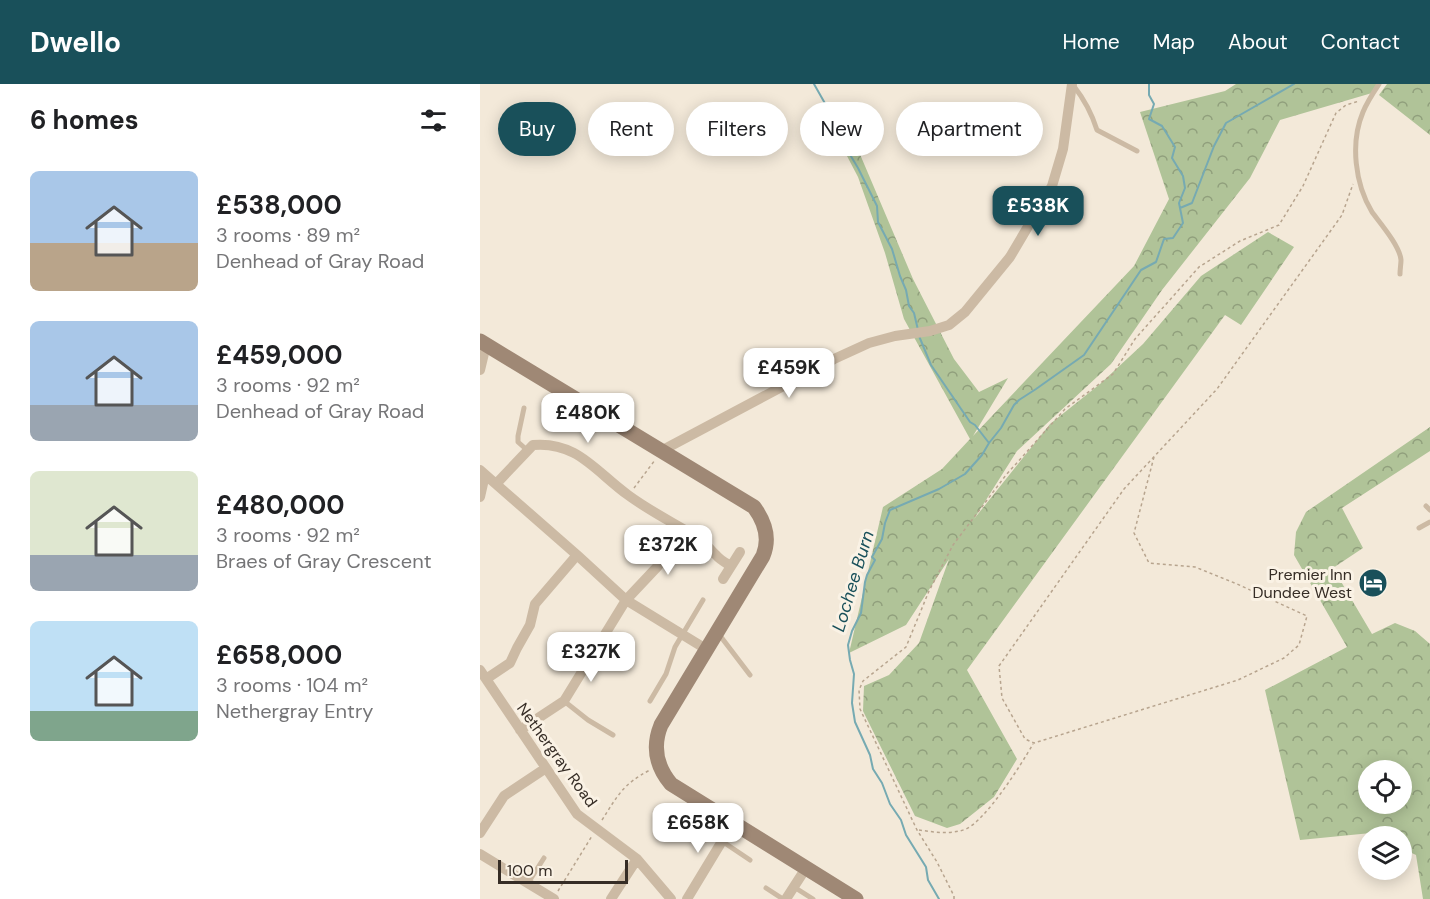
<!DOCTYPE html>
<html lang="en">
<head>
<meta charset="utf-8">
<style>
	body { margin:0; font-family:"DM Sans",sans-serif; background:#f6f6f6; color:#202124; height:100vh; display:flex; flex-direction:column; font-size:22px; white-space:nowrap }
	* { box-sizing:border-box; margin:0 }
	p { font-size:20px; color:#757577 }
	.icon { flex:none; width:33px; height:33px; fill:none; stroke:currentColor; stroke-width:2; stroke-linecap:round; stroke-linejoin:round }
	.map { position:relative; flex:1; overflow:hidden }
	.panel { display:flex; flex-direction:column; background:#fff; width:480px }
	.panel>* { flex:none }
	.hud { position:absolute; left:18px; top:18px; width:570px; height:54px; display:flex; gap:12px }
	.tools { position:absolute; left:878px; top:676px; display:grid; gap:12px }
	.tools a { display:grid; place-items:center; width:54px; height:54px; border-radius:50%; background:#fff; box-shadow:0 3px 15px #0003; font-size:30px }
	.scale { position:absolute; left:18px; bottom:15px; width:130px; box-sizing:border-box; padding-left:6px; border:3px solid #362d26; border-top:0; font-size:16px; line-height:21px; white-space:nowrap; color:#362d26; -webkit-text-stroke:4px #faf2e5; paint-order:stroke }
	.price { position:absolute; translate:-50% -51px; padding:0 14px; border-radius:12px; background:#fff; color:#222; font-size:20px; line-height:39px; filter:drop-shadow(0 2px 3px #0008) }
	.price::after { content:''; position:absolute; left:50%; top:36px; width:18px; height:14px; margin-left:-9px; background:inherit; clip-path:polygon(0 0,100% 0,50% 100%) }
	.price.current { background:#19505a; color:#fff }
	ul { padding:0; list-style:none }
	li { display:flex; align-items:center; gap:18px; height:150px; padding:0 30px }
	li span { display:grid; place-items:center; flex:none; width:168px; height:120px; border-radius:9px; color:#555 }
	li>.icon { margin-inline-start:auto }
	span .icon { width:72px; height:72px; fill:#fffc; stroke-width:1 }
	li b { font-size:26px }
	h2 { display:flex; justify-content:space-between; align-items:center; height:72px; padding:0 30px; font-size:26px }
	.pill { padding:0 21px; border-radius:27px; background:#fff; box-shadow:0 3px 15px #0003; font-size:21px; line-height:54px }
	.pill.current { background:#19505a; color:#fff }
	header { display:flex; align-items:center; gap:36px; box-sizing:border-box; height:84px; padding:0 30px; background:#19505a; color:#fff }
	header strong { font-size:28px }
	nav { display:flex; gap:33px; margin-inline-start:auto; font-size:21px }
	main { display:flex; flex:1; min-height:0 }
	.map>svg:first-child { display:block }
</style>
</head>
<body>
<header>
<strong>Dwello</strong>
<nav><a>Home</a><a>Map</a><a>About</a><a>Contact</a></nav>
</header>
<main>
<section class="panel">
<h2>6 homes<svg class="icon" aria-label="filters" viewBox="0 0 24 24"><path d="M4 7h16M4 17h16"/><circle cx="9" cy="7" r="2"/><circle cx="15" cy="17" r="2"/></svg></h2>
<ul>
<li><span style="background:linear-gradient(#a9c7e8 60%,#b9a48a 0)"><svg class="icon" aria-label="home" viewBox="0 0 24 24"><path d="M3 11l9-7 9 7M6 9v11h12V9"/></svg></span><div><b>£538,000</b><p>3 rooms · 89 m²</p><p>Denhead of Gray Road</p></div></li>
<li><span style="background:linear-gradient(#a9c7e8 70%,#9aa5b1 0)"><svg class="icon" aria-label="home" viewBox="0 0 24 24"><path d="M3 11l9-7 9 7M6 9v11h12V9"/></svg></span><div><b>£459,000</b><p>3 rooms · 92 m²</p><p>Denhead of Gray Road</p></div></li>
<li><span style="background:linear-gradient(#dfe7d0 70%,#9aa5b1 0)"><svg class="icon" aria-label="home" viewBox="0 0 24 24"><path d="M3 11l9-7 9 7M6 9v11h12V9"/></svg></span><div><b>£480,000</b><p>3 rooms · 92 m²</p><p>Braes of Gray Crescent</p></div></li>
<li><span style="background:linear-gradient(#bfe0f5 75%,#7fa58c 0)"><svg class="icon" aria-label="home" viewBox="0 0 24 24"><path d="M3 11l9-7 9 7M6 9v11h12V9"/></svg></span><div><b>£658,000</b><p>3 rooms · 104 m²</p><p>Nethergray Entry</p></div></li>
</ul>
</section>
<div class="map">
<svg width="950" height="815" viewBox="0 0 950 815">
	<defs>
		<pattern id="forest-crowns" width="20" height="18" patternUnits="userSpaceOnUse" patternTransform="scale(1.5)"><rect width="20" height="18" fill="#b0c398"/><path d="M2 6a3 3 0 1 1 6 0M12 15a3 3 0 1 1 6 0" fill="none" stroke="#909f7c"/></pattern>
	</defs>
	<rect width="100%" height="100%" fill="#f3e9d9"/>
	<path fill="url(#forest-crowns)" fill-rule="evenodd" d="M756,0H898L892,9L800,36L770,94L682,206L631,280L537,367L494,435L570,340L620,300L663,260L721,192L788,148L814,163L761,241L745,231L487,586L537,675L514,713L480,740L467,744L435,732L383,627L384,602L409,591L439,559L469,475L426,541L369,569L403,423L462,385L490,355L424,235L405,169L378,93L346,32L365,35L433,195L474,275L499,308L528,294L493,352L654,182L689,115L660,28L745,7Z
		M907,0H950V51L899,11Z
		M950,343V367L862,424L883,464L853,484L892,550L915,539L935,547L950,560V815H943L936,771L921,764V753H900L891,749L820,756L785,606L867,563L814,471L816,448L826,428ZM888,687H921V720H888Z"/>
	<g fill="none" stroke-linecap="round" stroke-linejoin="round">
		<path stroke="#76aab2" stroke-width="2" d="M334,0L351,30L363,59L378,84L397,122L398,138L412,165L420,192L426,206L429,222L434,229L438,246
			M700,124L712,119L734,62L746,39L814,0
			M439,252L451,281L490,338L495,341L509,359
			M459,815L448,796L446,783L426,751L421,736L410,720L402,699L393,685L390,671L375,638L372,619L374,590L370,576L368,561L372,547L381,529L385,498L387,491L395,476L392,473L402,455L405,439L410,426L459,405L485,390L502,371L509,359L521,344L534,321L539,316L556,305L604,271L661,186L676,178L684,155L693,154L703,139L699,119L705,104L703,92L692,74L695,63L682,42L669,35L674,20L669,11V0"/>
		<path stroke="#b7a48e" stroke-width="1.5" stroke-dasharray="3 3" stroke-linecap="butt" d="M674,373L654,449L669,479L715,483L757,500L827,532L819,561L804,574L758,596L554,659L545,655L522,614L519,582L644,405L737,305L862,131L873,100
			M154,404L175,376
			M122,736C138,711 143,700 170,686
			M439,746C454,748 470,751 486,745C506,736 541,681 553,660
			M78,807L112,752
			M474,815V812L457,778L437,746L380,625L379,606L383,597L426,563L449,507L473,461L526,391L585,325L633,290L655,255L719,183L760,157L799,141L823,102L856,29L866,21L879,17"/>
		<path stroke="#ccbaa4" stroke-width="5" d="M899,0C893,9 887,18 883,28C870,59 875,100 892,128C900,139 920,162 921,176C921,180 920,185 920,190
			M593,1C604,15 612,30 617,46L657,67
			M44,324L38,352V358L47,366
			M946,422L950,426
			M939,444L950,438
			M238,549L270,591
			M84,617L108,636L133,651
			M170,617L186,590L195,563L223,516
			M206,733L270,776
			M48,799L64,774
			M314,803L333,815
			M286,804L303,815"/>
		<path stroke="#ccbaa4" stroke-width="10" d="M0,286L6,261
			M181,367L354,275L389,259L415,252L450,247L469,241L485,228L530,173L572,102L583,65L592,0
			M0,386L97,471L146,516L226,565
			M16,400L53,361C97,357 116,388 148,411C171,428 196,440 220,455C226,459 230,466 236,471C240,476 246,479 251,482
			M0,413L5,391
			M243,495L260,468
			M0,586L97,730L157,775L191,815
			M6,595L30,579L37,564L50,541L55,520L97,471
			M40,646L84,617L146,516L178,482L202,445
			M0,749L24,712L66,684
			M0,770L74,815
			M131,815L157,775
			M207,815L253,739
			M306,815L326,784"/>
		<path stroke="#9f8875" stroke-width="15" d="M0,257L274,423C285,438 290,455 283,472L181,641C172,663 176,682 191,700L376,815"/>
	</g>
	<defs>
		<g id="hotel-disc" transform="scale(1.5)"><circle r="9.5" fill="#19505a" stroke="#faf2e5"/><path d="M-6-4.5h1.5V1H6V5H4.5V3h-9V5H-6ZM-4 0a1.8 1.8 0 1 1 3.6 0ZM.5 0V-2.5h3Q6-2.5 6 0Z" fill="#fff"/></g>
	</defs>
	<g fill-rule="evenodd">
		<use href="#hotel-disc" x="893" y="499"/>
	</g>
	<g text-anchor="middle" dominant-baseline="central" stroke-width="6" stroke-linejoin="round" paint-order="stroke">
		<g font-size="16" fill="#362d26" stroke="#faf2e5" text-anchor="end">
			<text x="872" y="490">Premier Inn<tspan x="872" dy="18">Dundee West</tspan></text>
		</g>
		<g font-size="16" fill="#362d26" stroke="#faf2e5">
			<text transform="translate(77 671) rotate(54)">Nethergray Road</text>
		</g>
		<g font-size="18" font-style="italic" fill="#19505a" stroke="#faf2e5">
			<text transform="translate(373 497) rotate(-73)">Lochee Burn</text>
		</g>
	</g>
</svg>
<div class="tools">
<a><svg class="icon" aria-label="locate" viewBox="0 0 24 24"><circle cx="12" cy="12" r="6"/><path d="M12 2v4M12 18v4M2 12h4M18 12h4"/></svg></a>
<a><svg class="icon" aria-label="layers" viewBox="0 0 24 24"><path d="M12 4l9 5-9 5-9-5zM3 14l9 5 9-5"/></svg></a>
</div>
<div class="scale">100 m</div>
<b class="price current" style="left:558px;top:153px">£538K</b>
<b class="price" style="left:309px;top:315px">£459K</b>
<b class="price" style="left:108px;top:360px">£480K</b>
<b class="price" style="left:188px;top:492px">£372K</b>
<b class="price" style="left:111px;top:599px">£327K</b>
<b class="price" style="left:218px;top:770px">£658K</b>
<div class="hud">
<a class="pill current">Buy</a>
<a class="pill">Rent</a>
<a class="pill">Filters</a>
<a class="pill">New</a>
<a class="pill">Apartment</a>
</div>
</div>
</main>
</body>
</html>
